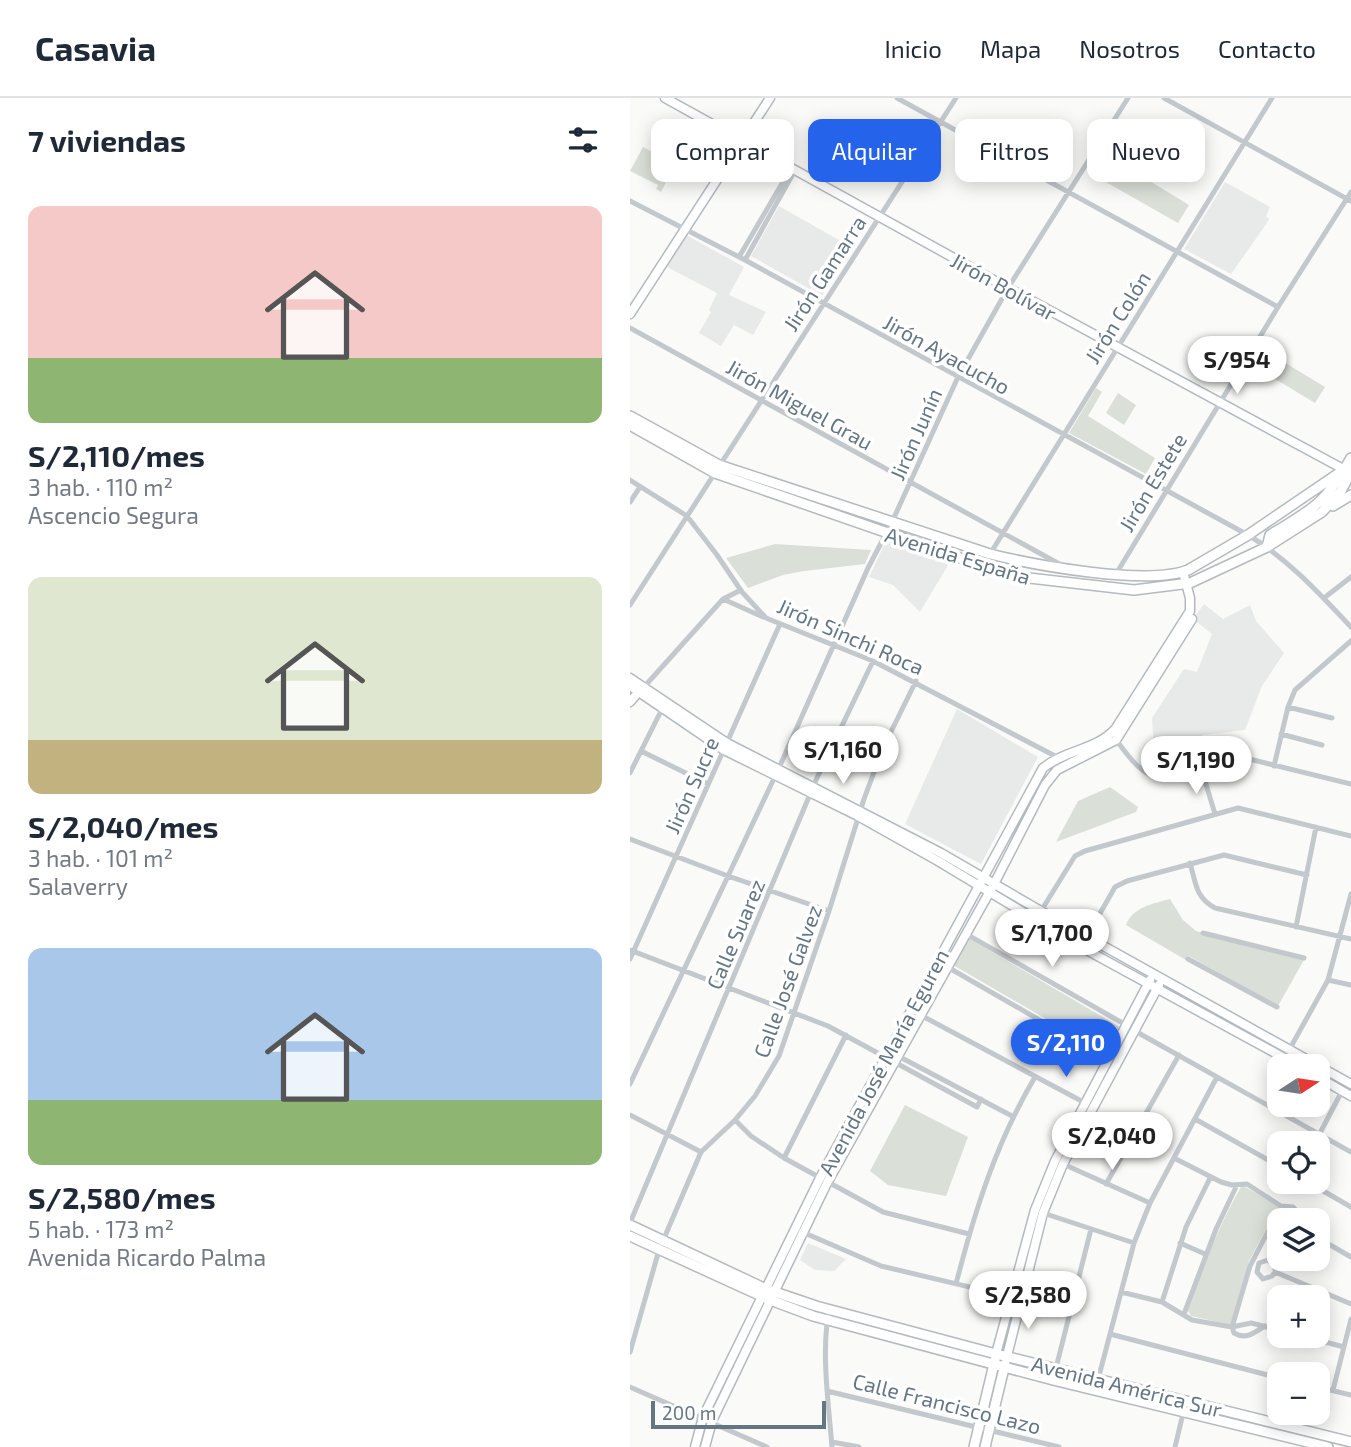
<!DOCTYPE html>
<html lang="es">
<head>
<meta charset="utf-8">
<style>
	body { margin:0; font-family:"Exo 2",sans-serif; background:#f2f2f3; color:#1f2937; height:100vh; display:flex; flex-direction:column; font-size:26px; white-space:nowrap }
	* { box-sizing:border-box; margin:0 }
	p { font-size:23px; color:#747a83 }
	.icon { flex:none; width:38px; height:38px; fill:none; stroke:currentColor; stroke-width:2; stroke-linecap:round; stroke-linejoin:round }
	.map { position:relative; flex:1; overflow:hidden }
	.details { display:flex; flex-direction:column; background:#fff; width:630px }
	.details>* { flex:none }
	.guide { position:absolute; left:21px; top:21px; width:595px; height:63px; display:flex; gap:14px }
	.needle { width:46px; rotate:78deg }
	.tools { position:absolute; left:637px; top:956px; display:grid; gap:14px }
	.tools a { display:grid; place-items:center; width:63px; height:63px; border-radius:14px; background:#fff; box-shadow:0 4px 18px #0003; font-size:35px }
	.scale { position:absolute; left:21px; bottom:18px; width:175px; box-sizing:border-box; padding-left:7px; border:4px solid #657683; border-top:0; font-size:19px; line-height:24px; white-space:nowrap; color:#657683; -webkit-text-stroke:5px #fff; paint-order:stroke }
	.price { position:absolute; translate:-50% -60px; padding:0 16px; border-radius:24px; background:#fff; color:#222; font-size:23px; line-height:46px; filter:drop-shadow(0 2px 4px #0008) }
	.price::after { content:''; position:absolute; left:50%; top:42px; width:21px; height:16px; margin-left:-10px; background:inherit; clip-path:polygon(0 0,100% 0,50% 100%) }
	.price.selected { background:#2563eb; color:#fff }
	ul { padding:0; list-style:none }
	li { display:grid; align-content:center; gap:14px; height:371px; padding:0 28px }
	li span { display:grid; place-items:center; height:217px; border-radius:14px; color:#555 }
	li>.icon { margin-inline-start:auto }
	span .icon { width:126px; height:126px; fill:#fffc; stroke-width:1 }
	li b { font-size:30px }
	h2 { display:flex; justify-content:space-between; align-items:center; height:84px; padding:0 28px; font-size:30px }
	.chip { padding:0 24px; border-radius:14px; background:#fff; box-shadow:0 4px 18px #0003; font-size:24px; line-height:63px }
	.chip.selected { background:#2563eb; color:#fff }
	header { display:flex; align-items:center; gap:42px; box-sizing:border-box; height:98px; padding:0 35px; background:#fff; border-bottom:2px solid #e0e1e3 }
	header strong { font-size:33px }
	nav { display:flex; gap:38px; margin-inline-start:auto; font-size:24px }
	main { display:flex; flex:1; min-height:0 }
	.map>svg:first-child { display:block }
</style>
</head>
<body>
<header>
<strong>Casavia</strong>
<nav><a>Inicio</a><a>Mapa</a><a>Nosotros</a><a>Contacto</a></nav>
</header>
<main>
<section class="details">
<h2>7 viviendas<svg class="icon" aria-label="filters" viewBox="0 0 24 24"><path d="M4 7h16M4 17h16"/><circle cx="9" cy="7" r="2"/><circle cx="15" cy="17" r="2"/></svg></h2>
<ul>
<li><span style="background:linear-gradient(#f6c9c9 70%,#8fb573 0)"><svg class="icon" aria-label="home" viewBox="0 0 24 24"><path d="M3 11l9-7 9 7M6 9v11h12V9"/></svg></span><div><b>S/2,110/mes</b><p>3 hab. · 110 m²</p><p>Ascencio Segura</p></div></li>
<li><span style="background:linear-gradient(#dfe7d0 75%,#c2b280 0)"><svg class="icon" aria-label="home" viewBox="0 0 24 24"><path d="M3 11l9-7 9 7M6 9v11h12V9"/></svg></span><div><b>S/2,040/mes</b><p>3 hab. · 101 m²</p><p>Salaverry</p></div></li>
<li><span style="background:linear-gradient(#a9c7e8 70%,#8fb573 0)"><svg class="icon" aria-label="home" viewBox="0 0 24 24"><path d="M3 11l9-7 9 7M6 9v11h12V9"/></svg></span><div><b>S/2,580/mes</b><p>5 hab. · 173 m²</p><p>Avenida Ricardo Palma</p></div></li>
</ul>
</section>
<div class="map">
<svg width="721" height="1349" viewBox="0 0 721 1349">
	<rect width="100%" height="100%" fill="#fafaf8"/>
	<path fill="#e8e9e9" d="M595,84L640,109L636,118L639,121L637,125L601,176L554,151Z
		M149,108L221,149L192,198L121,158Z
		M56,137L114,169L99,197L136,214L123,237L104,227L91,248L69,235L81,214L79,212L87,195L37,169Z
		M262,441L320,464L290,514L263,487L239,479L256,443Z
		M574,506L593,521L620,507L626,523L654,555L632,588L615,632L573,637L557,655V668L545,670L525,668L522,620L554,571L567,574L582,536L563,521Z
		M327,611L408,659L351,766L275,726Z
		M178,1145L216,1161L204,1173L185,1172L170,1162Z"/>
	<path fill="#dadfd7" d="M13,49L45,66L31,94L26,91L28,87L0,73Z
		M487,63L559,107L548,125L474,83Z
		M644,258L695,289L685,305L634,274Z
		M466,290L472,294L458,318L525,360L516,376L439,335Z
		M488,295L506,307L494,327L476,315Z
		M145,446L241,452L235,466L174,473L153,477L118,490L96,460Z
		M480,689L508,709L506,714L426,744L448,703Z
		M540,801L553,822L566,833L675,860L648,908L559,858L556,862L496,827C503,809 522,806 540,801Z
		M338,840L490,929L475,955L323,867Z
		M275,1007L338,1039L316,1098L258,1087L240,1073Z
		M612,1087L648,1108L619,1163L601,1227L561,1218L558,1213C572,1169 589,1128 612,1087Z"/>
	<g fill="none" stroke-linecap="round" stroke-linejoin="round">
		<g stroke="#b3babf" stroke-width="11">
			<path id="secondary" d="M35,0L378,190L717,373
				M0,216L140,0
				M0,580L97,645L311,755L416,816L721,986
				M0,588L94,652L228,718L308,763L451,849L669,968
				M0,604L12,590
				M688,979L721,998
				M366,1256L405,1112L425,1063L520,882
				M377,1258L413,1115L433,1066L529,887
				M65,1349L73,1319L190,1080L413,670C437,651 467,652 486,630L560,513V500L553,474
				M75,1349L82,1323L197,1085L364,786L415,687L427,672L486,642L562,521"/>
		</g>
		<g stroke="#b5babe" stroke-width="12">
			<path id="primary" d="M0,318L89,367L360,456C404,467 517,488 558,472L618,437L715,371
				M0,327L85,375L382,478L504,492L560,485L637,449L692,414L711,393L721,374
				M703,408L721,397
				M637,449L640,437C683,411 696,405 721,360
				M0,1127L136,1191L186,1208L366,1256L721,1344
				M0,1138L140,1202L183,1218L423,1282L698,1349
				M344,1349L365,1262
				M355,1349L375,1266"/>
		</g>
		<path stroke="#c3c8cc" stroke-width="5" d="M267,0L648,209
			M534,0L721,103
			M0,103L115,162L618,437C658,461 689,495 721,529
			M109,159L161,70
			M115,162L165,72
			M0,230L433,468
			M0,382L57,418L87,457L112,494L136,520L243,563L427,659
			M0,404L10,389
			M360,456L642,0
			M486,476L648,209L721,94
			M694,500L721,479
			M93,501L133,519
			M0,507L326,0
			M14,589L93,501L111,492
			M658,609L702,620
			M651,636L692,647
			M486,642C495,653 507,672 521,677C549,689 590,663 619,661L721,686
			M11,653L78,686
			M644,668L658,609L665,592L721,543
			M572,673L585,716
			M0,675L33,609
			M0,741L98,778L199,813
			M560,765C566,785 565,799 585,810L721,841
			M411,813L445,758L455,753L608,710L721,738
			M666,829L686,729
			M573,835L674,860
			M336,836L496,927
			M451,849L485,789L497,783L594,757L677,777
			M0,852L198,928L347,1009L351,1001
			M0,861L150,526
			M558,861L647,909
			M307,863L479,962
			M698,882L721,887
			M281,912L457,1006
			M505,933L721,1054
			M658,954L698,882L721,796
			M255,959L268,958L382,1018
			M0,986L148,672L238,470L262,424L328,279L378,190L498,0
			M0,1017L71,1054
			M565,1021L649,1068
			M105,1022L121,1038L154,1060L253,1114L339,1136
			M689,1037L712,993
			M154,1060L216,937
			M544,1060L591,1084L602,1087L617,1086L651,1108L663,1109L668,1114L669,1122
			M433,1066L520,1105
			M676,1083L721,1109
			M476,1086L549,957
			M651,1108L658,1122
			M410,1114L504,1145
			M0,1125L186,682L243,563
			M170,1133L251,1168L390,1201
			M688,1140L721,1159
			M550,1145L575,1156
			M645,1174L642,1178L633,1181L627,1174L629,1165L638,1162L645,1169V1174L721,1206
			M326,1186C345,1112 366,1045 405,979
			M491,1194L532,1204L562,1222L602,1229L621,1225L649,1232
			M532,1204L556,1129L580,1080
			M200,1211C190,1247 199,1310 202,1349
			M554,1216L586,1131L607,1087
			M635,1228C624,1235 616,1242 604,1235L602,1229L620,1168L651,1108
			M480,1236L649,1280
			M669,1237L714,1249
			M0,1254L29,1152L71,1054L105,1022L125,998L149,958L199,813L234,701L253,650L286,583
			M426,1270L461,1131
			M0,1289L137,1349
			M688,1289L721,1297
			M703,1292L721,1221
			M197,1293L429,1349
			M465,1293L504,1145L520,1105L587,979
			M202,1344L229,1349
			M545,1349L556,1303"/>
		<use href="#secondary" stroke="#fff" stroke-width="8"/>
		<use href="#primary" stroke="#fff" stroke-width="9"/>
	</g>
	<g text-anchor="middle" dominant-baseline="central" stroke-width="7" stroke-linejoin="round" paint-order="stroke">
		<g font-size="21" fill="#657683" stroke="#fff">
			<text transform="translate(194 175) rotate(-57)">Jirón Gamarra</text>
			<text transform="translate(374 188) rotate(29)">Jirón Bolívar</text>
			<text transform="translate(487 219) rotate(-58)">Jirón Colón</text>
			<text transform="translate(317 256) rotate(29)">Jirón Ayacucho</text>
			<text transform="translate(170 306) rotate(29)">Jirón Miguel Grau</text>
			<text transform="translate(285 336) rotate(-66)">Jirón Junín</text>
			<text transform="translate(522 384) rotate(-59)">Jirón Estete</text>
			<text transform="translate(328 457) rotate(17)">Avenida España</text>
			<text transform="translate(221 538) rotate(24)">Jirón Sinchi Roca</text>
			<text transform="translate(61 687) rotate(-66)">Jirón Sucre</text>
			<text transform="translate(105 836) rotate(-67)">Calle Suarez</text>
			<text transform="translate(157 883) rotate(-70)">Calle José Galvez</text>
			<text transform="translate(253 964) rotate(-62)">Avenida José María Eguren</text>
			<text transform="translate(497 1288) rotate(14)">Avenida América Sur</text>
			<text transform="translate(317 1305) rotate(14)">Calle Francisco Lazo</text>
		</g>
	</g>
</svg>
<div class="tools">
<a><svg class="needle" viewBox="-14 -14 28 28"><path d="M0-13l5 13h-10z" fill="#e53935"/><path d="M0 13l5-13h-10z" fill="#747a83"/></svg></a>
<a><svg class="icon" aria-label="locate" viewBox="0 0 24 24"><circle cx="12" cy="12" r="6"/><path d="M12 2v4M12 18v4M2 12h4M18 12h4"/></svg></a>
<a><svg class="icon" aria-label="layers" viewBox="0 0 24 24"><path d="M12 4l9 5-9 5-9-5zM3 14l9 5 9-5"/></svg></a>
<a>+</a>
<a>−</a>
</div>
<div class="scale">200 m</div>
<b class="price" style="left:607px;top:298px">S/954</b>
<b class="price" style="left:213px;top:688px">S/1,160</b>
<b class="price" style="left:566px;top:698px">S/1,190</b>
<b class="price" style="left:422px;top:871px">S/1,700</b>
<b class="price selected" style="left:436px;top:981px">S/2,110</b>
<b class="price" style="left:482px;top:1074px">S/2,040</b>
<b class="price" style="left:398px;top:1233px">S/2,580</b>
<div class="guide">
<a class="chip">Comprar</a>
<a class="chip selected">Alquilar</a>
<a class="chip">Filtros</a>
<a class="chip">Nuevo</a>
</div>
</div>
</main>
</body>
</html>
